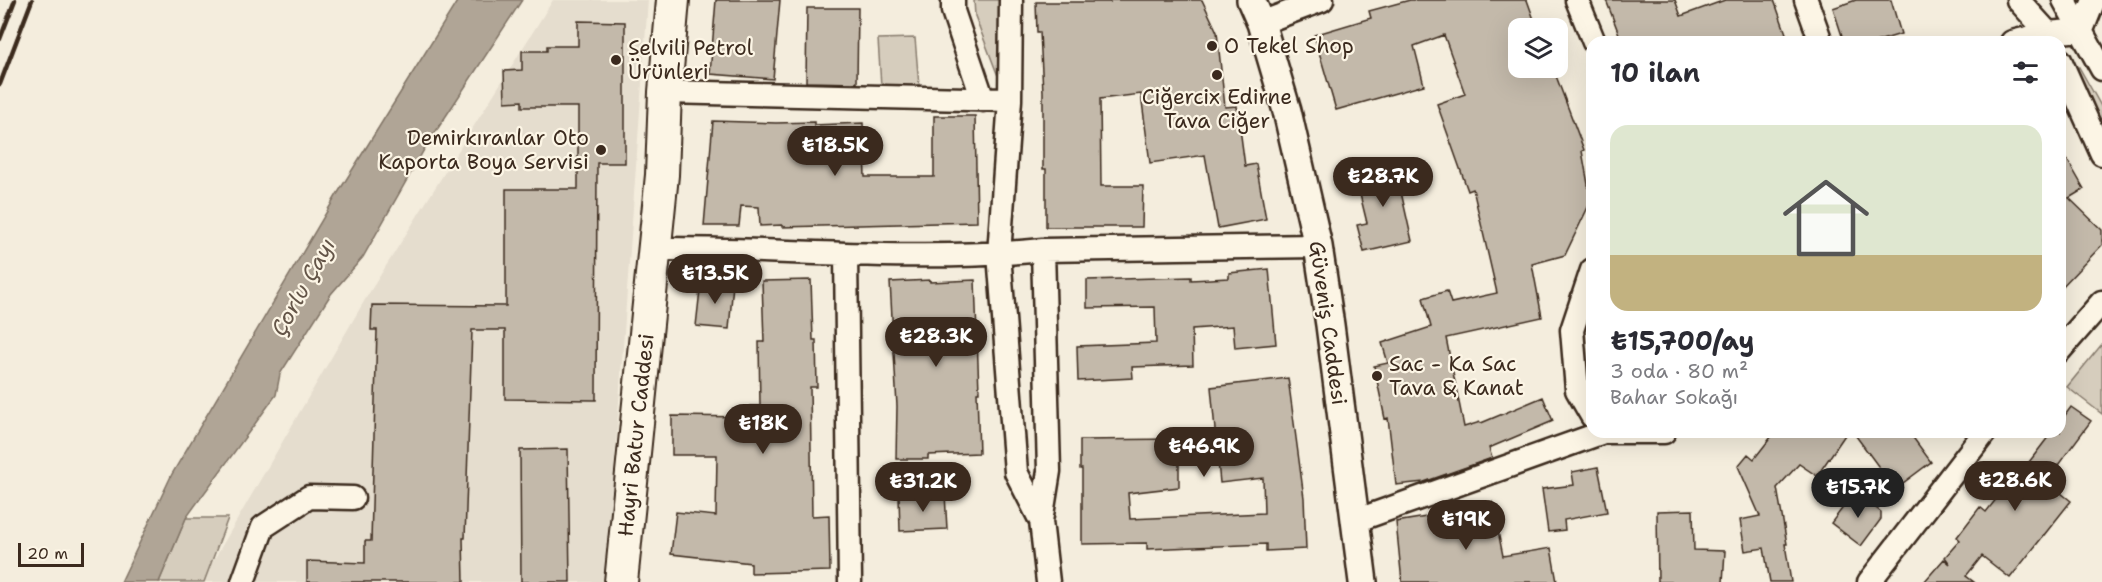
<!DOCTYPE html>
<html lang="tr">
<head>
<meta charset="utf-8">
<style>
	body { margin:0; font-family:"Shantell Sans",sans-serif; background:#f2f2f3; color:#2b2b33; height:100vh; display:flex; flex-direction:column; font-size:22px; white-space:nowrap }
	* { box-sizing:border-box; margin:0 }
	p { font-size:20px; color:#7c7c81 }
	.icon { flex:none; width:33px; height:33px; fill:none; stroke:currentColor; stroke-width:2; stroke-linecap:round; stroke-linejoin:round }
	.map { position:relative; flex:1; overflow:hidden }
	.drawer { position:absolute; left:1586px; top:36px; width:480px; height:402px; display:flex; flex-direction:column; background:#fff; border-radius:18px; box-shadow:0 6px 24px #0002 }
	.drawer>* { flex:none }
	.controls { position:absolute; left:1508px; top:18px; display:grid; gap:12px }
	.controls a { display:grid; place-items:center; width:60px; height:60px; border-radius:12px; background:#fff; box-shadow:0 6px 24px #0002; font-size:30px }
	.scale { position:absolute; left:18px; bottom:15px; width:66px; box-sizing:border-box; padding-left:6px; border:3px solid #3b2a1e; border-top:0; font-size:16px; line-height:21px; white-space:nowrap; color:#3b2a1e; -webkit-text-stroke:4px #fcf5e5; paint-order:stroke }
	.price { position:absolute; translate:-50% -51px; padding:0 14px; border-radius:21px; background:#3b2a1e; color:#fff; font-size:20px; line-height:39px; filter:drop-shadow(0 2px 3px #0008) }
	.price::after { content:''; position:absolute; left:50%; top:36px; width:18px; height:14px; margin-left:-9px; background:inherit; clip-path:polygon(0 0,100% 0,50% 100%) }
	.price.on { background:#222; color:#fff }
	ul { padding:0; list-style:none }
	li { display:grid; align-content:center; gap:12px; height:318px; padding:0 24px }
	li span { display:grid; place-items:center; height:186px; border-radius:18px; color:#555 }
	li>.icon { margin-inline-start:auto }
	span .icon { width:108px; height:108px; fill:#fffc; stroke-width:1 }
	li b { font-size:26px }
	h2 { display:flex; justify-content:space-between; align-items:center; height:72px; padding:0 24px; font-size:26px }
	.map>svg:first-child { display:block }
</style>
</head>
<body>
<div class="map">
<svg width="2102" height="582" viewBox="0 0 2102 582">
	<rect width="100%" height="100%" fill="#f4eddd"/>
	<filter id="ink" filterUnits="userSpaceOnUse"><feTurbulence type="fractalNoise" baseFrequency=".0167" numOctaves="2"/><feDisplacementMap in="SourceGraphic" scale="12" xChannelSelector="R" yChannelSelector="G"/><feConvolveMatrix kernelMatrix="1 2 1 2 8 2 1 2 1" color-interpolation-filters="sRGB"/></filter>
	<g filter="url(#ink)">
		<path fill="#e5ddce" d="M553,0H648L606,582H201L366,298Z"/>
		<path fill="#d6cdbd" stroke="#887c6e" stroke-width="1.5" d="M974,0H1008L1006,74L998,76L975,16Z
			M915,38L919,86H881L878,39Z
			M2079,67L2102,108V130L2073,73Z
			M2102,344V414L2067,387Z
			M186,518H228L204,582H159Z"/>
		<path fill="#b0a596" stroke="#817466" stroke-width="1.5" d="M458,0H522L425,148L363,257L331,294L280,374L276,395L186,518L159,582H121L172,474L336,196Z"/>
		<path fill="#c3b9aa" stroke="#3b2a1e" stroke-width="1.5" d="M716,0H780L773,79L710,74Z
			M1109,0H1202L1217,32L1225,107L1237,106L1245,166L1256,164L1266,219L1218,228L1205,155L1150,163L1141,94L1100,99L1101,186H1143L1142,227H1046V169H1043V92L1040,32H1037L1036,2H1110Z
			M1410,0H1527L1537,28H1518V75L1539,68H1553L1584,150L1582,151L1591,201L1565,255L1532,264L1542,317L1446,338L1464,427L1480,422L1481,423L1543,397L1553,421L1489,448L1492,458L1424,482L1396,485L1388,418L1385,419L1374,366L1388,363L1382,343L1431,327L1423,298L1447,291L1451,303L1497,293L1473,189L1468,191L1437,104L1465,94L1444,35L1414,46L1424,85L1336,110L1314,35L1371,18L1369,11Z
			M1606,0H1675L1681,16L1725,0H1774L1789,42H1622Z
			M1856,0H1891L1901,34L1875,42H1844L1833,8Z
			M807,8H858L857,83L806,82Z
			M578,21L625,22V163H597L596,400L505,399V330H472L465,538H463L464,582H307V561L365,563V541H371L377,330H371L372,305L506,306V189H578V107H522V101L505,102L504,71L522,70V51H547V46H578Z
			M934,116H975L977,222L782,227V225L760,226L759,207L741,206L739,226H704L713,121L776,123L814,122V125L863,123L865,177H934Z
			M2060,147L2084,189L2069,198L2102,230V245L2060,289Z
			M1400,163L1407,191L1401,192L1412,241L1364,252L1357,225L1367,223L1355,174Z
			M1269,269L1276,344L1235,348L1233,326L1192,329L1193,365L1132,367L1133,378L1078,381L1077,346L1156,343L1155,307L1087,308V280L1191,277V280L1229,278V273Z
			M811,280L813,340H816L817,387H810L812,516L829,515L830,571L751,573V563L671,554L676,512L716,516L717,455H672V416L751,417L750,406H760L759,342H764L762,281Z
			M930,280V282L975,280L979,392H977L979,453L928,455V459H896L897,406L890,282Z
			M701,281L733,284L729,329L696,326Z
			M1288,378L1304,498L1306,549L1266,551V544L1147,549V543L1082,544V469H1080V440L1179,439V487L1128,493L1130,519L1264,513L1263,478L1220,483L1211,387Z
			M2071,407L2091,421L2046,481L2071,501L2010,578L1982,556L1966,576L1974,582H1924L1944,559L1950,564L1945,557L1960,540L1957,537L1980,507L1986,512L2024,464L2026,466L2052,432H2060V422Z
			M1775,432H1847L1817,476L1799,464L1777,488L1787,544H1785L1791,582H1770L1764,548L1745,551L1740,520L1760,516L1738,466L1748,454L1754,459Z
			M1853,432H1909L1931,462L1895,489Z
			M568,449L570,582H521L520,450Z
			M1598,467L1607,512L1564,520L1565,530L1548,532L1542,489L1574,485L1572,472Z
			M1855,492L1881,512V519L1861,546L1831,523Z
			M945,494L947,529L900,531L899,496Z
			M1492,502L1503,556L1551,548L1557,582H1402L1396,522L1451,513L1450,511Z
			M1693,510L1694,550L1725,551L1723,582H1658L1657,511Z"/>
		<g fill="none" stroke-linecap="round" stroke-linejoin="round">
			<g stroke="#3b2a1e" stroke-width="27">
				<path id="minor" d="M953,0V11L983,100
					M1011,0L1010,100L999,254L1016,472L1041,521L1048,582
					M1577,0L1594,42
					M1806,0L1821,42
					M2018,0L2048,33L2052,42
					M2064,0L2102,69
					M1261,23L1322,0
					M2012,42L2048,33L2082,30L2094,0
					M2060,60L2102,154
					M665,92L1010,100
					M654,249C784,248 914,263 1043,250L1318,246
					M846,255L850,582
					M1592,270L1572,330L1577,390L1592,416
					M2060,350L2102,302
					M1600,432H1664
					M1041,521L1049,471L1043,250
					M1355,521L1601,433
					M243,582L263,527L309,497L353,498
					M1869,582L1985,432"/>
			</g>
			<g stroke="#3b2a1e" stroke-width="32">
				<path id="tertiary" d="M1251,0L1261,23L1287,111L1318,246L1330,325L1363,582"/>
			</g>
			<g stroke="#3b2a1e" stroke-width="36">
				<path id="secondary" d="M621,582L662,175L665,92L673,0"/>
			</g>
			<use href="#minor" stroke="#fcf5e5" stroke-width="22"/>
			<use href="#tertiary" stroke="#fcf5e5" stroke-width="27"/>
			<use href="#secondary" stroke="#fcf5e5" stroke-width="32"/>
			<path stroke="#3b2a1e" stroke-width="4.5" d="M0,39L15,0
				M0,84L32,0"/>
		</g>
	</g>
	<g fill="#3b2a1e" stroke="#fcf5e5" stroke-width="2">
		<circle cx="1212" cy="46" r="6"/>
		<circle cx="616" cy="60" r="6"/>
		<circle cx="1217" cy="75" r="6"/>
		<circle cx="601" cy="150" r="6"/>
		<circle cx="1377" cy="376" r="6"/>
	</g>
	<g text-anchor="middle" dominant-baseline="central" stroke-width="4.5" stroke-linejoin="round" paint-order="stroke">
		<g font-size="21" fill="#3b2a1e" stroke="#fcf5e5" text-anchor="start">
			<text x="1224" y="46">O Tekel Shop</text>
			<text x="628" y="48">Selvili Petrol<tspan x="628" dy="24">Ürünleri</tspan></text>
			<text x="1217" y="97" text-anchor="middle">Ciğercix Edirne<tspan x="1217" dy="24">Tava Ciğer</tspan></text>
			<text x="589" y="138" text-anchor="end">Demirkıranlar Oto<tspan x="589" dy="24">Kaporta Boya Servisi</tspan></text>
			<text x="1389" y="364">Sac - Ka Sac<tspan x="1389" dy="24">Tava &amp; Kanat</tspan></text>
		</g>
		<g font-size="21" fill="#3b2a1e" stroke="#fcf5e5">
			<text transform="translate(1328 323) rotate(82)">Güveniş Caddesi</text>
			<text transform="translate(636 435) rotate(-84)">Hayri Batur Caddesi</text>
		</g>
		<g font-size="22" font-style="italic" fill="#645548" stroke="#fcf5e5">
			<text transform="translate(303 287) rotate(-61)">Çorlu Çayı</text>
		</g>
	</g>
</svg>
<div class="controls">
<a><svg class="icon" aria-label="layers" viewBox="0 0 24 24"><path d="M12 4l9 5-9 5-9-5zM3 14l9 5 9-5"/></svg></a>
</div>
<div class="scale">20 m</div>
<b class="price" style="left:835px;top:177px">₺18.5K</b>
<b class="price" style="left:1383px;top:208px">₺28.7K</b>
<b class="price" style="left:715px;top:305px">₺13.5K</b>
<b class="price" style="left:936px;top:368px">₺28.3K</b>
<b class="price" style="left:763px;top:455px">₺18K</b>
<b class="price" style="left:1204px;top:478px">₺46.9K</b>
<b class="price" style="left:2015px;top:512px">₺28.6K</b>
<b class="price" style="left:923px;top:513px">₺31.2K</b>
<b class="price on" style="left:1858px;top:519px">₺15.7K</b>
<b class="price" style="left:1466px;top:551px">₺19K</b>
<section class="drawer">
<h2>10 ilan<svg class="icon" aria-label="filters" viewBox="0 0 24 24"><path d="M4 7h16M4 17h16"/><circle cx="9" cy="7" r="2"/><circle cx="15" cy="17" r="2"/></svg></h2>
<ul>
<li><span style="background:linear-gradient(#dfe7d0 70%,#c2b280 0)"><svg class="icon" aria-label="home" viewBox="0 0 24 24"><path d="M3 11l9-7 9 7M6 9v11h12V9"/></svg></span><div><b>₺15,700/ay</b><p>3 oda · 80 m²</p><p>Bahar Sokağı</p></div></li>
</ul>
</section>
</div>
</body>
</html>
